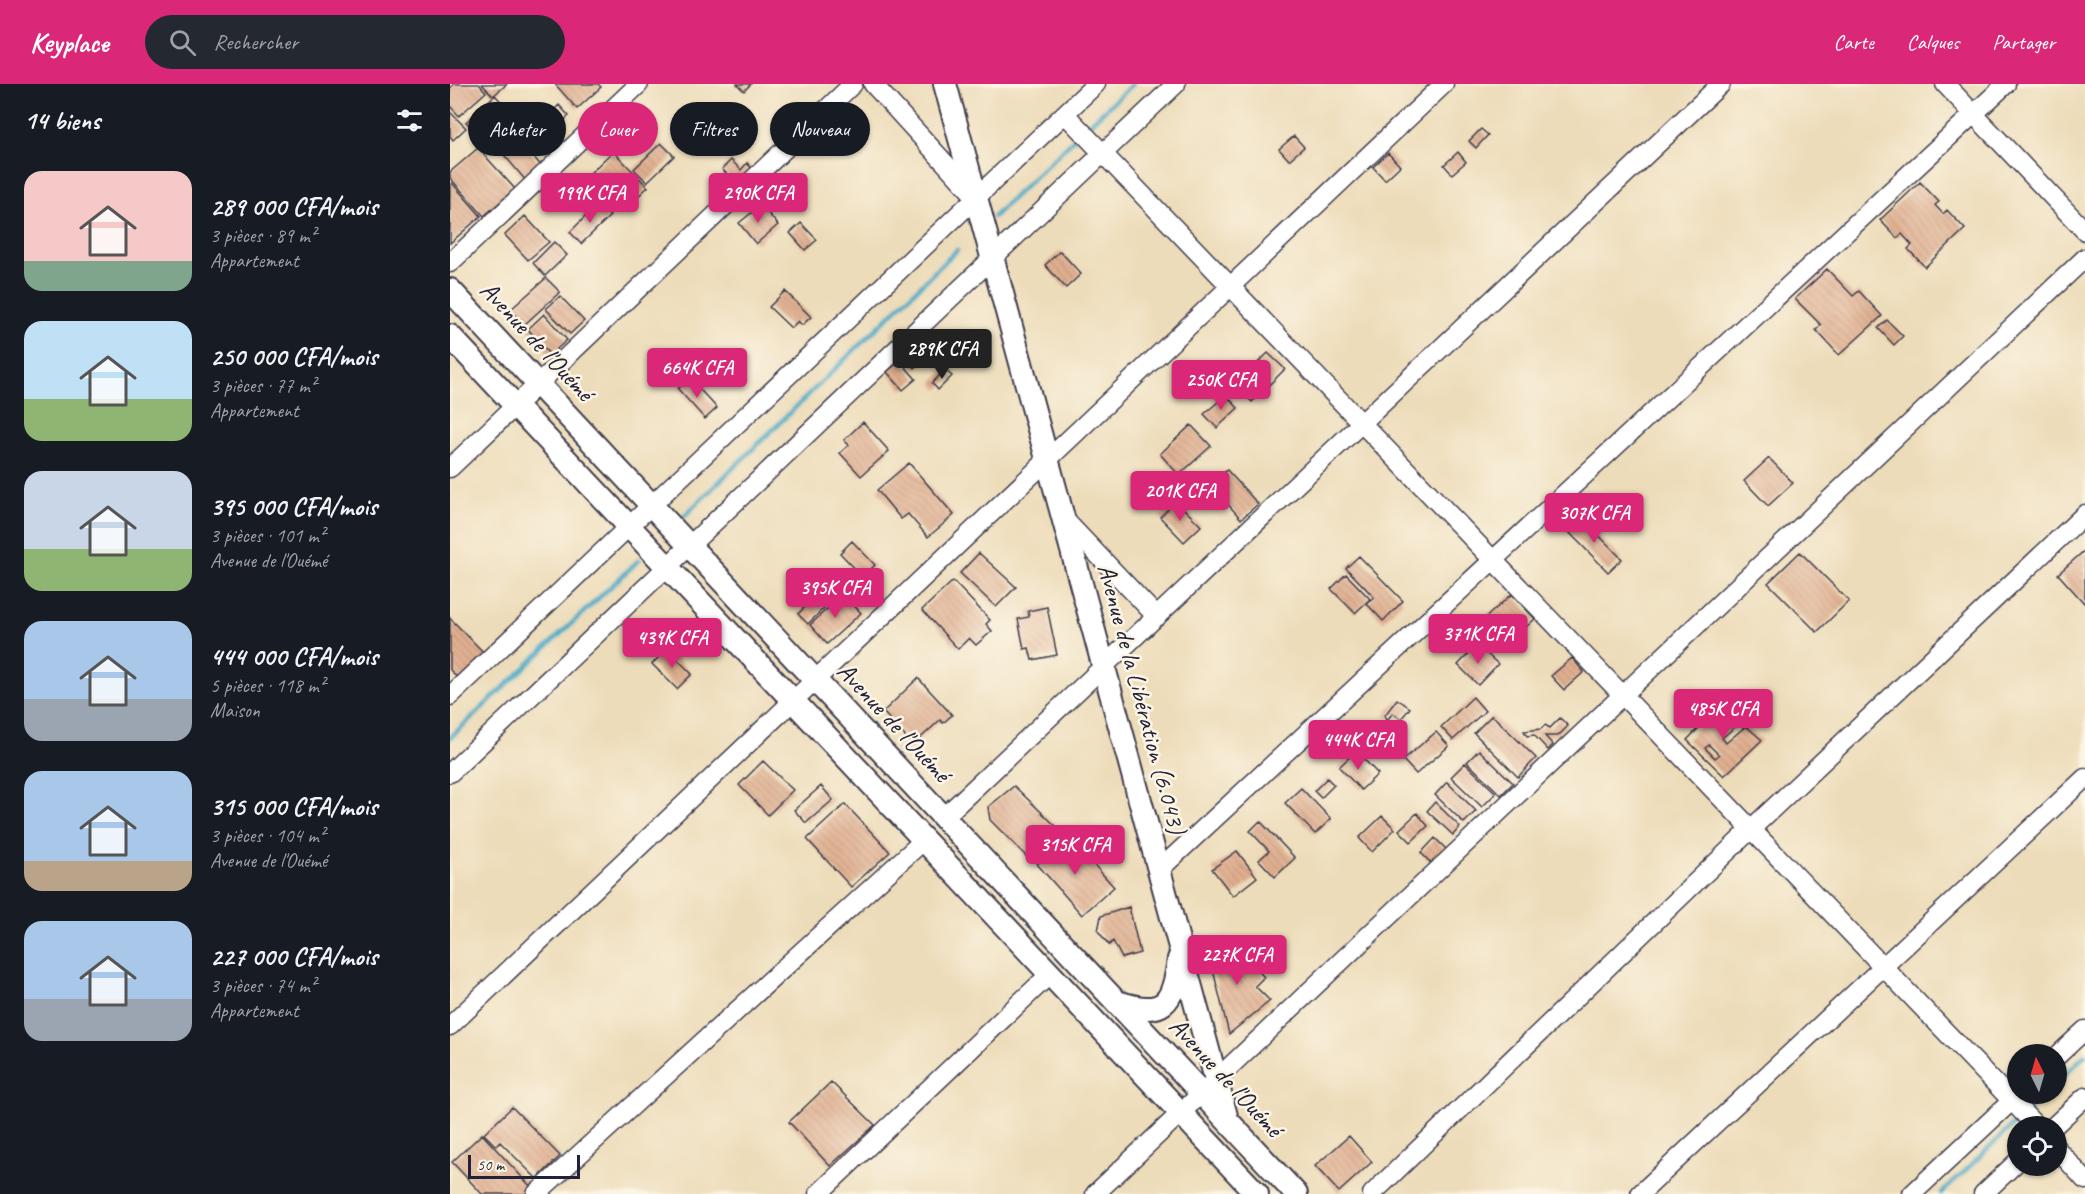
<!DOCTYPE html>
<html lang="fr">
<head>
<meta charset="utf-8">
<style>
	body { margin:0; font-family:Caveat,sans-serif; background:#242831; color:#f1f3f6; height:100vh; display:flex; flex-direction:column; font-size:22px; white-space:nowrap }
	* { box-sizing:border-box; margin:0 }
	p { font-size:20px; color:#9ea1a6 }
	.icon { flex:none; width:33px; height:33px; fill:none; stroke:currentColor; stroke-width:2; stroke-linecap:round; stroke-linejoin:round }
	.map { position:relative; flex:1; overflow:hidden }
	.panel { display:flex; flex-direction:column; background:#171b24; width:450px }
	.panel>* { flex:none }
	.banner { position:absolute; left:18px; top:18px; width:570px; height:54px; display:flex; gap:12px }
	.needle { width:39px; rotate:355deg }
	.controls { position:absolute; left:1557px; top:960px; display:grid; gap:12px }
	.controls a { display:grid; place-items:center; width:60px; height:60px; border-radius:50%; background:#171b24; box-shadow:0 2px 4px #0004; font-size:30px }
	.scale { position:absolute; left:18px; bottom:15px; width:112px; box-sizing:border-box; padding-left:6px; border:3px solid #22223b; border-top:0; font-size:16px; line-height:21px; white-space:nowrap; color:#22223b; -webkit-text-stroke:4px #fcf5e5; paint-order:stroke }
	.price { position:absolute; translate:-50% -51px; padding:0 14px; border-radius:6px; background:#db2777; color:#fff; font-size:20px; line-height:39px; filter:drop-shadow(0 2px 3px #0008) }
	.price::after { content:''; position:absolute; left:50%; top:36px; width:18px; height:14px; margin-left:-9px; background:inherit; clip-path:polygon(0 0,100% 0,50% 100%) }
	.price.selected { background:#222; color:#fff }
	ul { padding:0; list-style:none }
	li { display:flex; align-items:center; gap:18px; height:150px; padding:0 24px }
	li span { display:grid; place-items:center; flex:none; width:168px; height:120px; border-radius:18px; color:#555 }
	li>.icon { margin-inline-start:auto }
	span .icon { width:72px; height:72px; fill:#fffc; stroke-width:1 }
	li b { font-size:26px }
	h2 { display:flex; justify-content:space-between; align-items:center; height:72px; padding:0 24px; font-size:26px }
	.pill { padding:0 21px; border-radius:27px; background:#171b24; box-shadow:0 2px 4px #0004; font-size:21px; line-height:54px }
	.pill.selected { background:#db2777; color:#fff }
	header { display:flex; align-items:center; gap:36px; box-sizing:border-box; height:84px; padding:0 30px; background:#db2777; color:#fff }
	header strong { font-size:28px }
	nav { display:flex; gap:33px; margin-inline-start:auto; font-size:21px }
	.search { width:420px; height:54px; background:#242831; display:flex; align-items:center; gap:15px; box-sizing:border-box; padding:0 21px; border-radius:33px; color:#9ea1a6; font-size:22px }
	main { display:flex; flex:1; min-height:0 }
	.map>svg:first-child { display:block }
</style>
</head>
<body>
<header>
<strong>Keyplace</strong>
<div class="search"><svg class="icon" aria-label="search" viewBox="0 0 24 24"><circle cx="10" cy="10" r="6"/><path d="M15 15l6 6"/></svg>Rechercher</div>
<nav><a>Carte</a><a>Calques</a><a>Partager</a></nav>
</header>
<main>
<section class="panel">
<h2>14 biens<svg class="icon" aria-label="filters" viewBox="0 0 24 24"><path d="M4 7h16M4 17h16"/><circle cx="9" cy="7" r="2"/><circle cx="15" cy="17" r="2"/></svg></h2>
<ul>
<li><span style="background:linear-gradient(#f6c9c9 75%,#7fa58c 0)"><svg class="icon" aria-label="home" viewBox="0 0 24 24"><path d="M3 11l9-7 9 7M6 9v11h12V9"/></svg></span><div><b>289 000 CFA/mois</b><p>3 pièces · 89 m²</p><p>Appartement</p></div></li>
<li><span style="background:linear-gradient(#bfe0f5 65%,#8fb573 0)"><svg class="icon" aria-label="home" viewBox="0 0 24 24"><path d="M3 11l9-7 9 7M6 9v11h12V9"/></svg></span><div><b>250 000 CFA/mois</b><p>3 pièces · 77 m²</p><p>Appartement</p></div></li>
<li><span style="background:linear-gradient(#c9d6e8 65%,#8fb573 0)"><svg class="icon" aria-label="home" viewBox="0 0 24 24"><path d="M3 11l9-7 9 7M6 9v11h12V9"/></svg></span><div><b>395 000 CFA/mois</b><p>3 pièces · 101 m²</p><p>Avenue de l'Ouémé</p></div></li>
<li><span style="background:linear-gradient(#a9c7e8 65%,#9aa5b1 0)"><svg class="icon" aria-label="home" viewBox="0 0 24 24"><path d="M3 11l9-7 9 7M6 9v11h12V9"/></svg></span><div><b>444 000 CFA/mois</b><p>5 pièces · 118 m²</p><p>Maison</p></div></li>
<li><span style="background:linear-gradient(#a9c7e8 75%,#b9a48a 0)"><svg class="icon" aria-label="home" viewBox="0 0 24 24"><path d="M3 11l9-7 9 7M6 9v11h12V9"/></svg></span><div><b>315 000 CFA/mois</b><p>3 pièces · 104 m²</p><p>Avenue de l'Ouémé</p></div></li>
<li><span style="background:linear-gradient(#a9c7e8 65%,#9aa5b1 0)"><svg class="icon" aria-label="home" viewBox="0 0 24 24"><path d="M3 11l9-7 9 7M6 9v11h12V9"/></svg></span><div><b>227 000 CFA/mois</b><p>3 pièces · 74 m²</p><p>Appartement</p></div></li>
</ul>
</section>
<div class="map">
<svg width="1635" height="1110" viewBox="0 0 1635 1110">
	<defs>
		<pattern id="building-back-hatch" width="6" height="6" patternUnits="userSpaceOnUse" patternTransform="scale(1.5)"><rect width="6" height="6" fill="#e0af8f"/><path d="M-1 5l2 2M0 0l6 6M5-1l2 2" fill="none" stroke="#c0967c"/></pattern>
	</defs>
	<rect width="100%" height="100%" fill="#fcf5e5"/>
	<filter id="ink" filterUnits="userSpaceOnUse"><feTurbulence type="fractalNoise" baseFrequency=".0167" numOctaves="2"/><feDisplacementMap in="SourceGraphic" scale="12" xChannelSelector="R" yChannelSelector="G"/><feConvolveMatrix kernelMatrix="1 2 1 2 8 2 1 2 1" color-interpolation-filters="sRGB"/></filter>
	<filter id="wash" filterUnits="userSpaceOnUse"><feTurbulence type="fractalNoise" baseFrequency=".008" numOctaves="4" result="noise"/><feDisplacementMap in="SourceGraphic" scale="24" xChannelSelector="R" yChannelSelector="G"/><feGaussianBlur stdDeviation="1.35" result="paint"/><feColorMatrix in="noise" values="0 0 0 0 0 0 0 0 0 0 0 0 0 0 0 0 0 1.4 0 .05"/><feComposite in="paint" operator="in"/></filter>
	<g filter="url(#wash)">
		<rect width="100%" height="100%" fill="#eddcb9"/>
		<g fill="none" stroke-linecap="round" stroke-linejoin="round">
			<path stroke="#45a8c5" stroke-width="4.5" d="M634,45L683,0
				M543,133L628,51
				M233,433L507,166
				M0,654L189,476
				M1606,999L1635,971
				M1577,1027L1595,1010
				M1491,1110L1571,1033"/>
		</g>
		<g id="blocks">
			<path fill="url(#building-back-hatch)" fill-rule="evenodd" d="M4,0H29L36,8L9,32L0,22V4Z
				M32,0H57L43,12Z
				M105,0H148L151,3L127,25Z
				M287,0H301L294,7Z
				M45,11L59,26L30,52L16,38Z
				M109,21L119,32L100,49L94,42L107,31L103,27Z
				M0,28L16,44L3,56L0,52Z
				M391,40L407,56L397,65L382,49Z
				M1031,45L1038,51L1026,64L1019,57Z
				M66,52L93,84L77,98L50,66Z
				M844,52L854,63L839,76L829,65Z
				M211,59L224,72L197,98L184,85Z
				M28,64L65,105L34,132L0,94V88Z
				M163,67L198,103L170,129L135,94Z
				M1008,68L1016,78L1002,90L994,81Z
				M938,69L950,82L935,96L923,83Z
				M281,76L291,86L297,79L305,88L284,110L276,102L282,95L272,85Z
				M1470,98L1489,118L1485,121L1493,130L1497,126L1515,145L1475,183L1458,165L1462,161L1452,150L1447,154L1430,136Z
				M2,99L31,132L0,159V101Z
				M148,120L160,132L131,160L120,148Z
				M311,121L328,141L306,160L289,139Z
				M75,132L99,158L78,176L55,151Z
				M351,139L367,156L355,166L340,149Z
				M104,158L117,171L95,192L83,179Z
				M610,167L631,190L616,204L595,181Z
				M1377,185L1403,212L1409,207L1432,232L1389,271L1366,246L1371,241L1345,215Z
				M96,194L110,208L74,241L60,226Z
				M335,207L361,233L352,241L348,237L341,244L319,223Z
				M110,212L134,237L120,250L96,225Z
				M94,230L117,256L100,271L78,245Z
				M1437,236L1453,252L1444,261L1428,244Z
				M461,264L473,277L465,284L453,271Z
				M818,269L835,285L802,318L785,301Z
				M450,277L466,295L453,306L437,288Z
				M495,286L502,292L488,306L482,299Z
				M239,294L267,324L255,335L228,305Z
				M776,311L788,324L767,344L754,330Z
				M413,338L439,367L411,392L390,369L399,361L394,356Z
				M741,341L761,362L729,391L710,370Z
				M1319,374L1343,399L1318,422L1294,397Z
				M459,379L504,431L478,453L458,430L451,435L427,406Z
				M777,386L808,420L791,435L760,400Z
				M726,417L751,442L734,458L710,433Z
				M1129,431L1172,475L1158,488L1115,444Z
				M402,457L425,481L413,493L390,469Z
				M1635,466V520L1608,490Z
				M1350,468L1399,517L1367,548L1318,499Z
				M529,469L566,503L546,523L510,489Z
				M909,472L953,517L933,537L917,520L924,513L896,484Z
				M896,490L920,515L905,529L881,505Z
				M503,497L540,536L536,540L542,547L526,561L519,554L508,565L472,526Z
				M393,510L411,529L377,560L360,541Z
				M1062,510L1085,535L1048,568L1025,543Z
				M364,514L374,524L358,540L348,530Z
				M597,523L607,571L582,576L579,564L574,565L568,535L579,533L578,527Z
				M0,534L39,574L13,599L0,586Z
				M1027,561L1048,580L1028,601L1008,581Z
				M217,565L242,590L227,605L202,580Z
				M1122,574L1134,588L1114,606L1101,592Z
				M468,594L502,631L493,639L490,636L463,661L433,628Z
				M1023,613L1035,627L1003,656L991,643Z
				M947,615L960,624L951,635L943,629L937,636L935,631Z
				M1275,617L1292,637L1272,654L1276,659L1296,642L1312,656L1274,692L1237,656ZM1259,661L1269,671L1265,674L1255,664Z
				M1042,631L1086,674L1068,693L1024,649Z
				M1110,634L1118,642L1108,652H1095L1103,661L1098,666L1084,651L1077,652L1074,647L1091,645L1095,641L1100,644Z
				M986,648L999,662L966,690L953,676Z
				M1029,666L1063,699L1051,711L1017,678Z
				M906,667L928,690L911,706L889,683Z
				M313,677L343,706L318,731L289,701Z
				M1015,679L1046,709L1032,723L1001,693Z
				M877,694L884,701L871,714L864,707Z
				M997,698L1026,727L1014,739L985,711Z
				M371,702L383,716L356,739L344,726Z
				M564,702L611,747L579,775L540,736L538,723Z
				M851,704L881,735L865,750L835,719Z
				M985,718L1010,743L1003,751L977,727Z
				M395,720L440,768L401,803L357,755Z
				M967,729L978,742L961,758L949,746Z
				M932,732L945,745L922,768L909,754Z
				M810,737L845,774L825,793L809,776L819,767L800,747Z
				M618,752L664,803L632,831L587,780Z
				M985,754L997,766L982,780L971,769Z
				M787,767L807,793L783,812L762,785Z
				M679,823L690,869L672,874L663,857L659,861L648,847L651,832Z
				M779,857L814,893L805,902L820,917L779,950L760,874Z
				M381,998L425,1041L380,1082L339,1038Z
				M62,1023L110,1072L87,1095L50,1058L46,1062L34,1050Z
				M32,1050L82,1104L76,1110H32L2,1078Z
				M899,1052L922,1078L889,1108L865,1082Z"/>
		</g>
	</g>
	<g filter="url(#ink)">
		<use href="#blocks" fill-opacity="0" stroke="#403e4e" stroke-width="1.5"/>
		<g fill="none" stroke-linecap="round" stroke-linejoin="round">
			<g stroke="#403e4e" stroke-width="21">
				<path id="minor" d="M423,0L525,112
					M1495,0L1635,147
					M615,30L1586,1042
					M0,179L189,0
					M0,384L403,0
					M613,434L707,533
					M0,612L646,0
					M0,689L726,0
					M494,733L1271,0
					M709,786L1556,0
					M0,942L994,0
					M1606,973L1635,946
					M1604,1042L1635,1013
					M1606,1064L1635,1096
					M86,1110L474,756
					M368,1110L600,890
					M645,1110L1635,174
					M922,1110L1301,745L1635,430
					M1190,1110L1635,694
					M1462,1110L1569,1010
					M1533,1110L1568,1077"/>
			</g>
			<g stroke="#403e4e" stroke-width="26">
				<path id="major" d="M495,0L776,1032
					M0,206L846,1110
					M0,252L807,1110
					M667,918C714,933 723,921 729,875"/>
			</g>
			<use href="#minor" stroke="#fff" stroke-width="18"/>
			<use href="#major" stroke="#fff" stroke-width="22"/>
		</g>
	</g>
	<g text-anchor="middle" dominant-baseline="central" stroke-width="5" stroke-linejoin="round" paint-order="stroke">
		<g font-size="26" fill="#22223b" stroke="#fcf5e5">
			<text transform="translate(87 257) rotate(47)">Avenue de l'Ouémé</text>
			<text transform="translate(692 615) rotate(75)">Avenue de la Libération (6.043)</text>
			<text transform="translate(444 638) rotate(47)">Avenue de l'Ouémé</text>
			<text transform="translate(776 993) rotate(47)">Avenue de l'Ouémé</text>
		</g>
	</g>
</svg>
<div class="controls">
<a><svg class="needle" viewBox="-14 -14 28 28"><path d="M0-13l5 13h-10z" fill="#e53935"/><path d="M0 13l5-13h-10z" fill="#9ea1a6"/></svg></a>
<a><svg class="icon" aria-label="locate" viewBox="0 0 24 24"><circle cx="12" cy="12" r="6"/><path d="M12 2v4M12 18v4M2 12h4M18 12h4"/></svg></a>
</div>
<div class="scale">50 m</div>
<b class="price" style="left:140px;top:140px">199K CFA</b>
<b class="price" style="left:308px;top:140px">290K CFA</b>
<b class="price selected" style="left:492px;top:296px">289K CFA</b>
<b class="price" style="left:247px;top:315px">664K CFA</b>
<b class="price" style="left:771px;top:327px">250K CFA</b>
<b class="price" style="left:730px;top:438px">201K CFA</b>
<b class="price" style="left:1144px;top:460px">307K CFA</b>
<b class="price" style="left:385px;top:535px">395K CFA</b>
<b class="price" style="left:1028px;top:581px">371K CFA</b>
<b class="price" style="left:222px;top:585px">439K CFA</b>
<b class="price" style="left:1273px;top:656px">485K CFA</b>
<b class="price" style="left:908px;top:687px">444K CFA</b>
<b class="price" style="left:625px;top:792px">315K CFA</b>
<b class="price" style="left:787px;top:902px">227K CFA</b>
<div class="banner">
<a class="pill">Acheter</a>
<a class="pill selected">Louer</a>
<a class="pill">Filtres</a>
<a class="pill">Nouveau</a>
</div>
</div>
</main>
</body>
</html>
